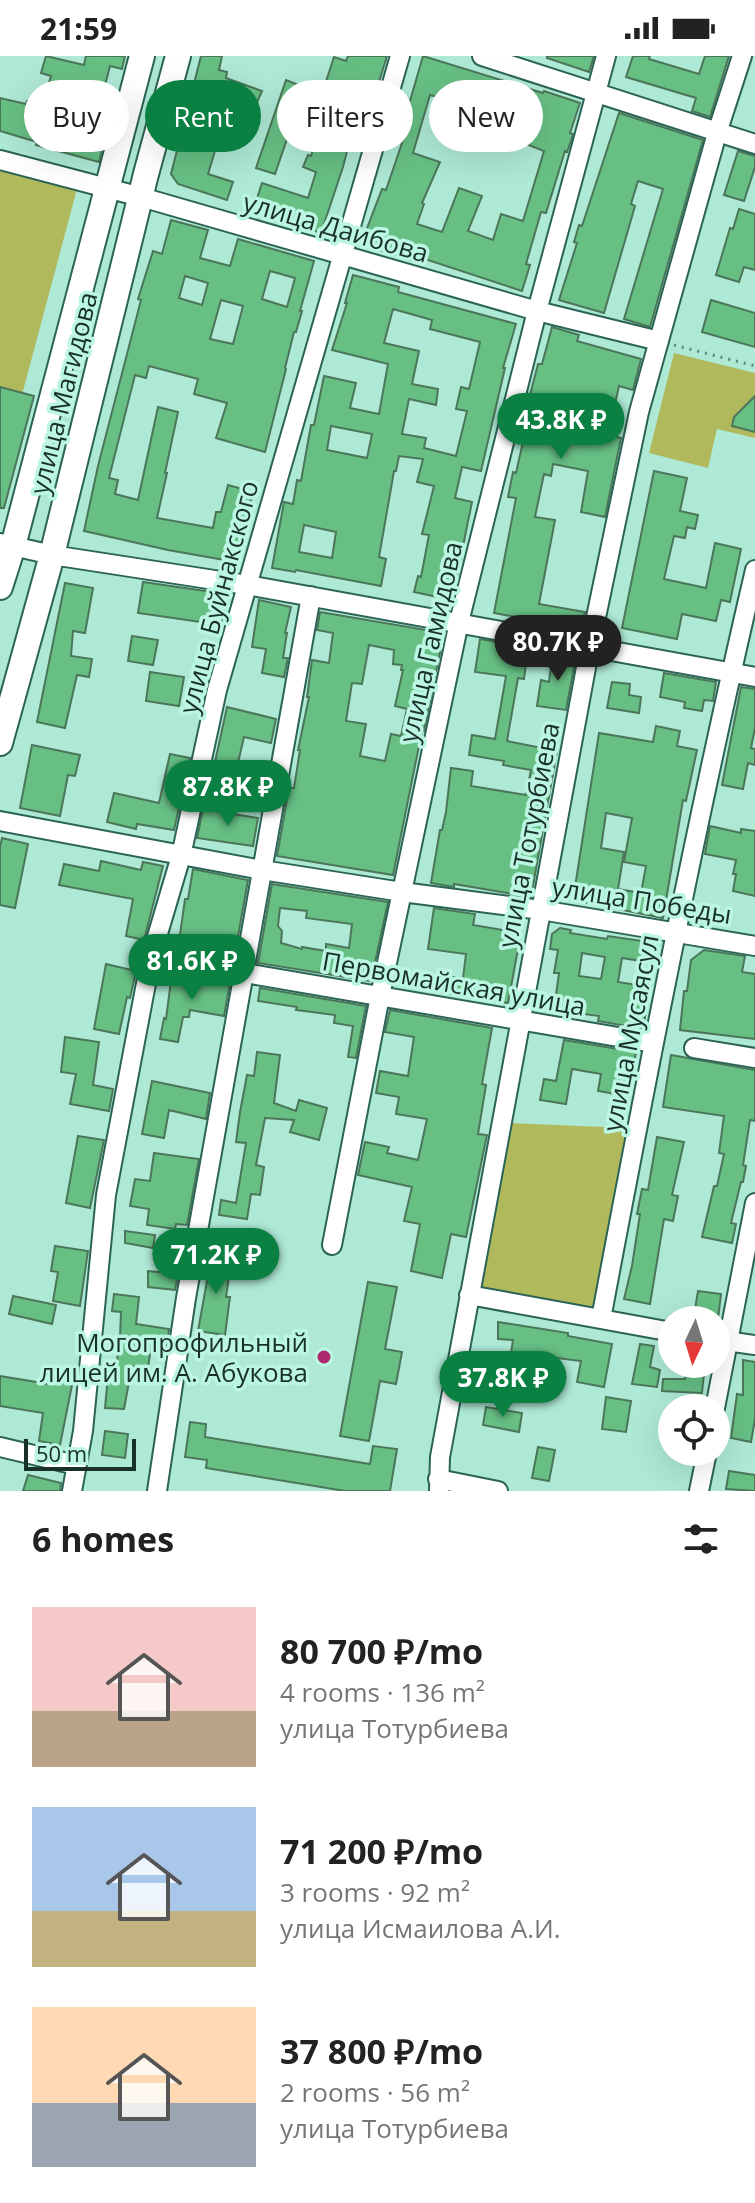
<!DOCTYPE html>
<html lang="en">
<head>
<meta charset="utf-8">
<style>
	body { margin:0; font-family:"Open Sans",sans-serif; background:#f2f2f2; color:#222; height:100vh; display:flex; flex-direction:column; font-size:30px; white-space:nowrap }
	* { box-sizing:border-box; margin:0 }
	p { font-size:26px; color:#767676 }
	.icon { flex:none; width:44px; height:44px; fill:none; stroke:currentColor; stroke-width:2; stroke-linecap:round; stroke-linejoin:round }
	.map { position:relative; height:1435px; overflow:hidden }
	.side { display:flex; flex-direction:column; background:#fff; flex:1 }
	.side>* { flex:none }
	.top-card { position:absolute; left:24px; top:24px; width:708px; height:72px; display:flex; gap:16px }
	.needle { width:52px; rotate:184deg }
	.buttons { position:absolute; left:658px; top:1250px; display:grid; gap:16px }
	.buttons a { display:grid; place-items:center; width:72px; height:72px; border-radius:50%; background:#fff; box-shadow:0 8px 32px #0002; font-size:40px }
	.scale { position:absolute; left:24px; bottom:20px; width:112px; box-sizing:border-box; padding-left:8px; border:4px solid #1a312a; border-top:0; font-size:22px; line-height:28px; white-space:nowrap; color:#1a312a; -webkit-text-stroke:6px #bbf6e3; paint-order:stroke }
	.price { position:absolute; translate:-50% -68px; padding:0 18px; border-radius:28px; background:#0b8043; color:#fff; font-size:26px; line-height:52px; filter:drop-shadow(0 2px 4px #0008) }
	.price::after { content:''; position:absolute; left:50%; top:48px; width:24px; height:18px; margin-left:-12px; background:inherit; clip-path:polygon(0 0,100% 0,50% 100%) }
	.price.current { background:#222; color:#fff }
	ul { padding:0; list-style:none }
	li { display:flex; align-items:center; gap:24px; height:200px; padding:0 32px }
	li span { display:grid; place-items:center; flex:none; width:224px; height:160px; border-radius:0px; color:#555 }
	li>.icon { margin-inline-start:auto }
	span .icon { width:96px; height:96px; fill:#fffc; stroke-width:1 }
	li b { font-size:34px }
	h2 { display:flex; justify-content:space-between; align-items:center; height:96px; padding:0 32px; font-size:34px }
	.chip { padding:0 28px; border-radius:36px; background:#fff; box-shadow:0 8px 32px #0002; font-size:28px; line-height:72px }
	.chip.current { background:#0b8043; color:#fff }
	.status { display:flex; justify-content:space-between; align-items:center; height:56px; padding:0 40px; background:#fff; direction:ltr }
	.status svg { height:22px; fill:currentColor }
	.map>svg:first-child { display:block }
</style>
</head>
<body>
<div class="status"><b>21:59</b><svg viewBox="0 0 49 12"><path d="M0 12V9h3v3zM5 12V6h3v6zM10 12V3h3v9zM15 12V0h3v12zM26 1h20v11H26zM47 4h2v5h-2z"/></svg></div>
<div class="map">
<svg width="755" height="1435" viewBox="0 0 755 1435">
	<rect width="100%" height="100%" fill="#aee9d6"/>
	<path fill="#b1b95d" d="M0,114L77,133L0,421Z
		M674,297L755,317V382L717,373L708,412L649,397Z
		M506,1067L628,1072L597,1255L478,1233Z"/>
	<path fill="#67bf84" stroke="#4c7659" stroke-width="2" fill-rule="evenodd" d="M46,0L84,9L86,0H125L122,13L110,10L103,37L116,40L99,106L36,89L37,86L0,75V42L26,48L27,45L42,50L51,20L41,17Z
		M201,0H222L219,14L227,16L226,22L262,35L248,67L226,59L208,118L233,126L227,144L178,128L171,118Z
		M348,0H387L378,29L367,26L351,76H352L343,111L321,177L253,155L262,127L308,142L316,116L303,111L308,99L311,100L321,67L297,54L275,118L256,112L286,24L322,38L334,1L346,5Z
		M423,0L543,37L544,35L580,47L570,77L573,78L571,85L567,96L565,95L546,157L541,156L526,208L530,209L522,235L416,200L415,205L361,188L382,133L386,134L403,84L399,83ZM430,39L533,68L526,88L544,95L523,165L501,158L493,184L468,175L482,140L459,132L442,176L417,168L424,148L422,147L440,106L413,97Z
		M547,0H594L589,16L547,2Z
		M633,0H650L649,3L699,18L705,0H729L710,61L692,55L696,42L626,21Z
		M619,57L703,84L650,271L624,263L663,133L638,125L631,148L635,150L604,257L559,244L577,187L574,186L579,169L582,170Z
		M738,95L755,100V111L744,145L724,139Z
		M739,153L755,158V214L744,211L739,226L716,219L730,172L733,173Z
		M171,164L208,174L200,202L230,210L238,183L314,205L300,255H302L296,276H294L285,312L286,313L265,396L216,382L227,347L194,338L198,323L149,310L146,322L135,319L109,422L118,424L115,438L138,444L158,351L178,356L165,417H167L157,462L213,472L216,456H221L228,429L253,436L236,506L168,494L84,475L98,410L141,244L138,243L153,195L162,198ZM270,215L295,222L287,251L262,243ZM185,220L208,227L202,249L179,242ZM221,244L243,250L233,288L210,283Z
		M353,219L399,231L398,236L516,268L503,312H505L481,415L462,411L455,442L472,446L452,544L414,536L418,520L421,521L429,479L422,478L434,430L417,426L423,403L399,400L396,415H394L379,501L386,503L381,530L296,514L295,516L272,512L284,446L293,448L297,424L301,425L311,369H314L324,320L356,327L350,352L379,358L388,308L332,294L347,247H345ZM393,253L432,264L430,273L480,286L469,333L461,331L456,353L467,355L456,400L424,392L426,382L402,378L409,343L436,349L438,333L412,328L419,295L384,287ZM331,370L372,378L367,402L327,394ZM304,469L336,476L332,502L299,496Z
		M711,244L755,257V291L702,276Z
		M552,271L579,279L577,285L641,303L633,334L619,330L608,379L621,382L605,461L581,456L588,415L553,408L551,420L544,418L535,461L555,464L539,548L585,556L581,573L494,557L516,442L508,441L513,416L516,417L525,377L522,376L530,339L538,308H542Z
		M0,331L34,340L4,452H0Z
		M755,340V376L732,370L734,361Z
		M654,415L687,422L680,455L698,459L695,473L687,471L685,482L674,480L664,523L706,532L715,487L741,493L730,546L721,544L716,565L682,558L677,583L622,572Z
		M143,526L227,538L222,569L138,557Z
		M65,527L93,532L85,577L73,575L71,600L92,603L89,621L77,619L65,672L37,666Z
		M259,544L291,551L285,577H287L283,602H288L284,621L262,617L266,593L252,591Z
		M320,556L444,577L424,675H422L393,819L277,800L289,732H294L300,694H298L309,641H307L312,604L329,607L333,577L317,574ZM369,589L394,594L393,608L402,609L401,614H403L395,650L407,653L401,680L391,678L385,705L360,700L366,668L346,665L352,627L362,628Z
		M132,580L158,584L153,609L128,605Z
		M480,583L528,592L524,623L518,622L507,685L557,695L531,841L454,828V831L431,827L440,774H442L446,756L451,712L473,715L471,730L526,739L531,714L503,709L504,705L469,699L472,679L495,683L506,620L475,616Z
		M553,597L576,601L566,654L537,650L541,624L549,626Z
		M150,616L184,621L179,650L146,645Z
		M664,617L716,626L713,645L704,644L702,655L684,652L685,646L660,641Z
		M612,626L630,628L629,639L641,641L639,657L607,652Z
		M741,631L755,633V672L751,692L755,693V709L748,707L743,733L722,729Z
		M227,651L276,663L271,687L244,681L237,711L215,706Z
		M656,670L680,675L677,690L697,694L686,745L683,744L663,862L573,844L599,677L653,686ZM606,757L632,762L624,806L646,810L641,837L618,833L624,796L601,792Z
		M32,689L80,699L75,720L68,719L60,760L20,752Z
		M170,698L190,702L174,774L137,768L136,773L107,766L114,737L159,747Z
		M203,753L258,762L253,790L197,782Z
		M710,770L741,777V773L755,775V840L733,835L736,818H733L736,804L705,798Z
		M2,782L28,788L15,852L0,849V791Z
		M101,805L141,814L143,806L163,810L144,884L126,880L133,843L59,829L64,808L99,815Z
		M193,813L248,824L234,903L178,893L185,843H188Z
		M272,828L388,846L371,925L258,907ZM280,852L307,855L306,862L352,868L349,892L326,888V895L302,891V893L281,887L282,875L278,870Z
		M434,852L475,858L473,869L521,877L508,947L451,938L453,921L463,922L466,898L428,893Z
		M560,872L571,874L570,877L607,883L608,880L656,887L653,907L622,902L618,926L650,931L643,973L598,965L599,960L554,954L559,917H554L558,894L550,893L552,878ZM582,897L605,901L601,923L579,920Z
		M704,894L745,900L742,916L755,918V983L680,974L684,935H687L691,904Z
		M106,908L136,915L130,942L127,941L119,978L94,973Z
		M172,917L230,927L224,960L190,954L189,961H183L178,986L160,983L164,962L166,963Z
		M260,932L366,950L356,1002L348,1001L353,970L334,967L335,959L296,954L297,951L258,945Z
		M390,954L492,972L482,1028L486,1029L478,1078L487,1079L466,1181L451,1178L442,1222L411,1215L420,1168L404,1165L412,1131L358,1119L365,1086L389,1091L387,1097L418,1104L427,1063L396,1058L399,1041L376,1037L380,1015L408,1020L414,981L385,976Z
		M65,981L99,986L93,1029L113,1033L109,1055L70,1048L76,1018L61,1016Z
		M564,984L636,996L628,1040L598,1035L601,1018L572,1013L566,1048L540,1044L544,1023L556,1025Z
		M257,996L280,999L274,1047L296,1055L299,1044L327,1052L319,1084L290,1076L294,1064L265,1062L256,1109L264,1111L260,1139L251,1138L247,1163L219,1159L221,1144L236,1147L246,1087L236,1086L240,1056L247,1019L254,1020Z
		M671,999L755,1014V1065L750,1064L743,1109L746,1110L743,1126H741L731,1167L736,1168L732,1187L702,1181L714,1130H717L724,1098L719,1097L724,1060L663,1051Z
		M152,1025L210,1037L206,1063L169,1054L164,1082L142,1078Z
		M78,1080L104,1084L90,1152L66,1147Z
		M657,1081L684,1086L672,1139L678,1140L673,1165L664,1163L650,1248L624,1243L632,1210L640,1158H637L642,1133L648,1134Z
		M154,1097L199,1103L187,1169L176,1168L175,1173L147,1169L149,1153L130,1150L135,1123L150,1125Z
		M125,1175L155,1179L153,1192L125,1187Z
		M55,1190L88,1195L80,1250L53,1245L58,1216L51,1215Z
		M212,1197L232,1200L226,1241H230L225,1279L198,1275Z
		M148,1215L178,1218L175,1234L148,1231Z
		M368,1226L397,1231L385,1293L402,1296L396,1328L380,1325L369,1385L340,1380Z
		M698,1235L721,1238L718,1263L694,1259Z
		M114,1238L139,1241L136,1268L169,1273L166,1294L151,1291L148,1312L132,1310L124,1353L105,1352L108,1320H115L120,1281L121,1256L112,1255Z
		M13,1240L56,1249L52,1268L9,1258Z
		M498,1266L568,1277V1280L612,1288L604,1331L577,1326L581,1305L533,1299L532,1307L510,1304L513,1284L498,1283Z
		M640,1288L654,1290L650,1311L660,1314L657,1331L632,1328Z
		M743,1304L755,1306V1363L751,1386L731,1382L737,1338L743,1339Z
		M687,1308H705L702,1337L662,1335L663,1323H685Z
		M52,1314L74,1319L60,1389L39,1385L43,1357L0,1350V1320L49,1328Z
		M606,1341L631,1345L626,1376L602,1373Z
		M486,1351L522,1357L519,1376L483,1369Z
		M190,1366L206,1368L205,1381L370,1408L373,1390L397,1393L390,1435H345L206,1412L207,1404L185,1401Z
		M105,1375L128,1378L125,1402L102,1399Z
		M538,1391L555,1394L549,1425L532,1422Z
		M729,1415L755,1419V1435L726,1433Z
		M28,1419L61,1427L60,1435H23Z"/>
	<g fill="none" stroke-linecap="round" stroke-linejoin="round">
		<g stroke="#2b6455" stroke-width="22">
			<path id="minor" d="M482,0L755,88
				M0,104L141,141L537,255L659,285
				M0,487L52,499L247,529L755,621
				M0,765L262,814L402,836L541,854L755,890
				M151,901L653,987
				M694,992L755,1002
				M332,1189L380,940L459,566L537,255L606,0
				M469,1239L672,1276
				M601,1263C648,1012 697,762 755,514
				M719,1284L755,1289
				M715,1352L755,1147
				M0,1391L76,1409
				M438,1423L498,1435
				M72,1435L83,1375L106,1139L151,901L181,800L217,634L400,0
				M157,1435L186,1242L311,540
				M439,1435L440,1401L590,590L639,356L717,77L742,0
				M699,1435L707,1396"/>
		</g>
		<g stroke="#2b6455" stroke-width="28">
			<path id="major" d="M0,531L13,490L142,0
				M0,687L52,499L146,118L178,0"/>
		</g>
		<path stroke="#5f877b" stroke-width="3" stroke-dasharray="2 6" stroke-linecap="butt" d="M674,289L755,310"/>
		<use href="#minor" stroke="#fff" stroke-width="18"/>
		<use href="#major" stroke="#fff" stroke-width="24"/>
	</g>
	<circle fill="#ae286f" stroke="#bbf6e3" stroke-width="3" cx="324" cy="1301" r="8"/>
	<g text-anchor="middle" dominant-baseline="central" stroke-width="7" stroke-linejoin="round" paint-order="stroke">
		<g font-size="26" fill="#1a312a" stroke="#bbf6e3">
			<text transform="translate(336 171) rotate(16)">улица Даибова</text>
			<text transform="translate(63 337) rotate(-76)">улица Магидова</text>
			<text transform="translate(218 541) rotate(-75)">улица Буйнакского</text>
			<text transform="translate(430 586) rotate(-77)">улица Гамидова</text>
			<text transform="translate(528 779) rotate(-79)">улица Тотурбиева</text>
			<text transform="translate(642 844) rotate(9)">улица Победы</text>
			<text transform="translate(454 927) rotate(10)">Первомайская улица</text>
			<text transform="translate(630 977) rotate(-79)">улица Мусаясул</text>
		</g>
		<g font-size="26" fill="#1a312a" stroke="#bbf6e3" text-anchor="end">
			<text x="308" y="1286">Могопрофильный<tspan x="308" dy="30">лицей им. А. Абукова</tspan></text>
		</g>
	</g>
</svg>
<div class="buttons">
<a><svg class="needle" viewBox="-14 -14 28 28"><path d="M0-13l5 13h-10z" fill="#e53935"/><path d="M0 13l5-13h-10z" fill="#767676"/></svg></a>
<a><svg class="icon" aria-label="locate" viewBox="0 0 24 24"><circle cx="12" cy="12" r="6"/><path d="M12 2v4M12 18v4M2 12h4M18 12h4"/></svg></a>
</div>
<div class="scale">50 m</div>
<b class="price" style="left:561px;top:405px">43.8K ₽</b>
<b class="price current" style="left:558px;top:627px">80.7K ₽</b>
<b class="price" style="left:228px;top:772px">87.8K ₽</b>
<b class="price" style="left:192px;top:946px">81.6K ₽</b>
<b class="price" style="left:216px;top:1240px">71.2K ₽</b>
<b class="price" style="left:503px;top:1363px">37.8K ₽</b>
<div class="top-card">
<a class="chip">Buy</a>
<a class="chip current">Rent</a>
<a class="chip">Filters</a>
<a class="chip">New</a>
</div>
</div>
<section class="side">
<h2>6 homes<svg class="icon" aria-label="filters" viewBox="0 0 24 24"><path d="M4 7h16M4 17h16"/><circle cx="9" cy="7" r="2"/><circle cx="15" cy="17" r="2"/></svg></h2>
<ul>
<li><span style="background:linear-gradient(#f6c9c9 65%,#b9a48a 0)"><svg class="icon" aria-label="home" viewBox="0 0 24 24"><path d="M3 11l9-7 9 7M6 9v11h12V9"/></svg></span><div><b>80 700 ₽/mo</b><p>4 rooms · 136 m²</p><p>улица Тотурбиева</p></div></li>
<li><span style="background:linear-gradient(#a9c7e8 65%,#c2b280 0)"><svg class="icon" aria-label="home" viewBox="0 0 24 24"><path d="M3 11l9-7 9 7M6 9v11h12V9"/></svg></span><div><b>71 200 ₽/mo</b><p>3 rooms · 92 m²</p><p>улица Исмаилова А.И.</p></div></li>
<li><span style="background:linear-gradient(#ffd9b3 60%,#9aa5b1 0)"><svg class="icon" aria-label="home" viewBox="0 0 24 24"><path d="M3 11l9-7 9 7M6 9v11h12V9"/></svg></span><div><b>37 800 ₽/mo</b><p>2 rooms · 56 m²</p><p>улица Тотурбиева</p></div></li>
</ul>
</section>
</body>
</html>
